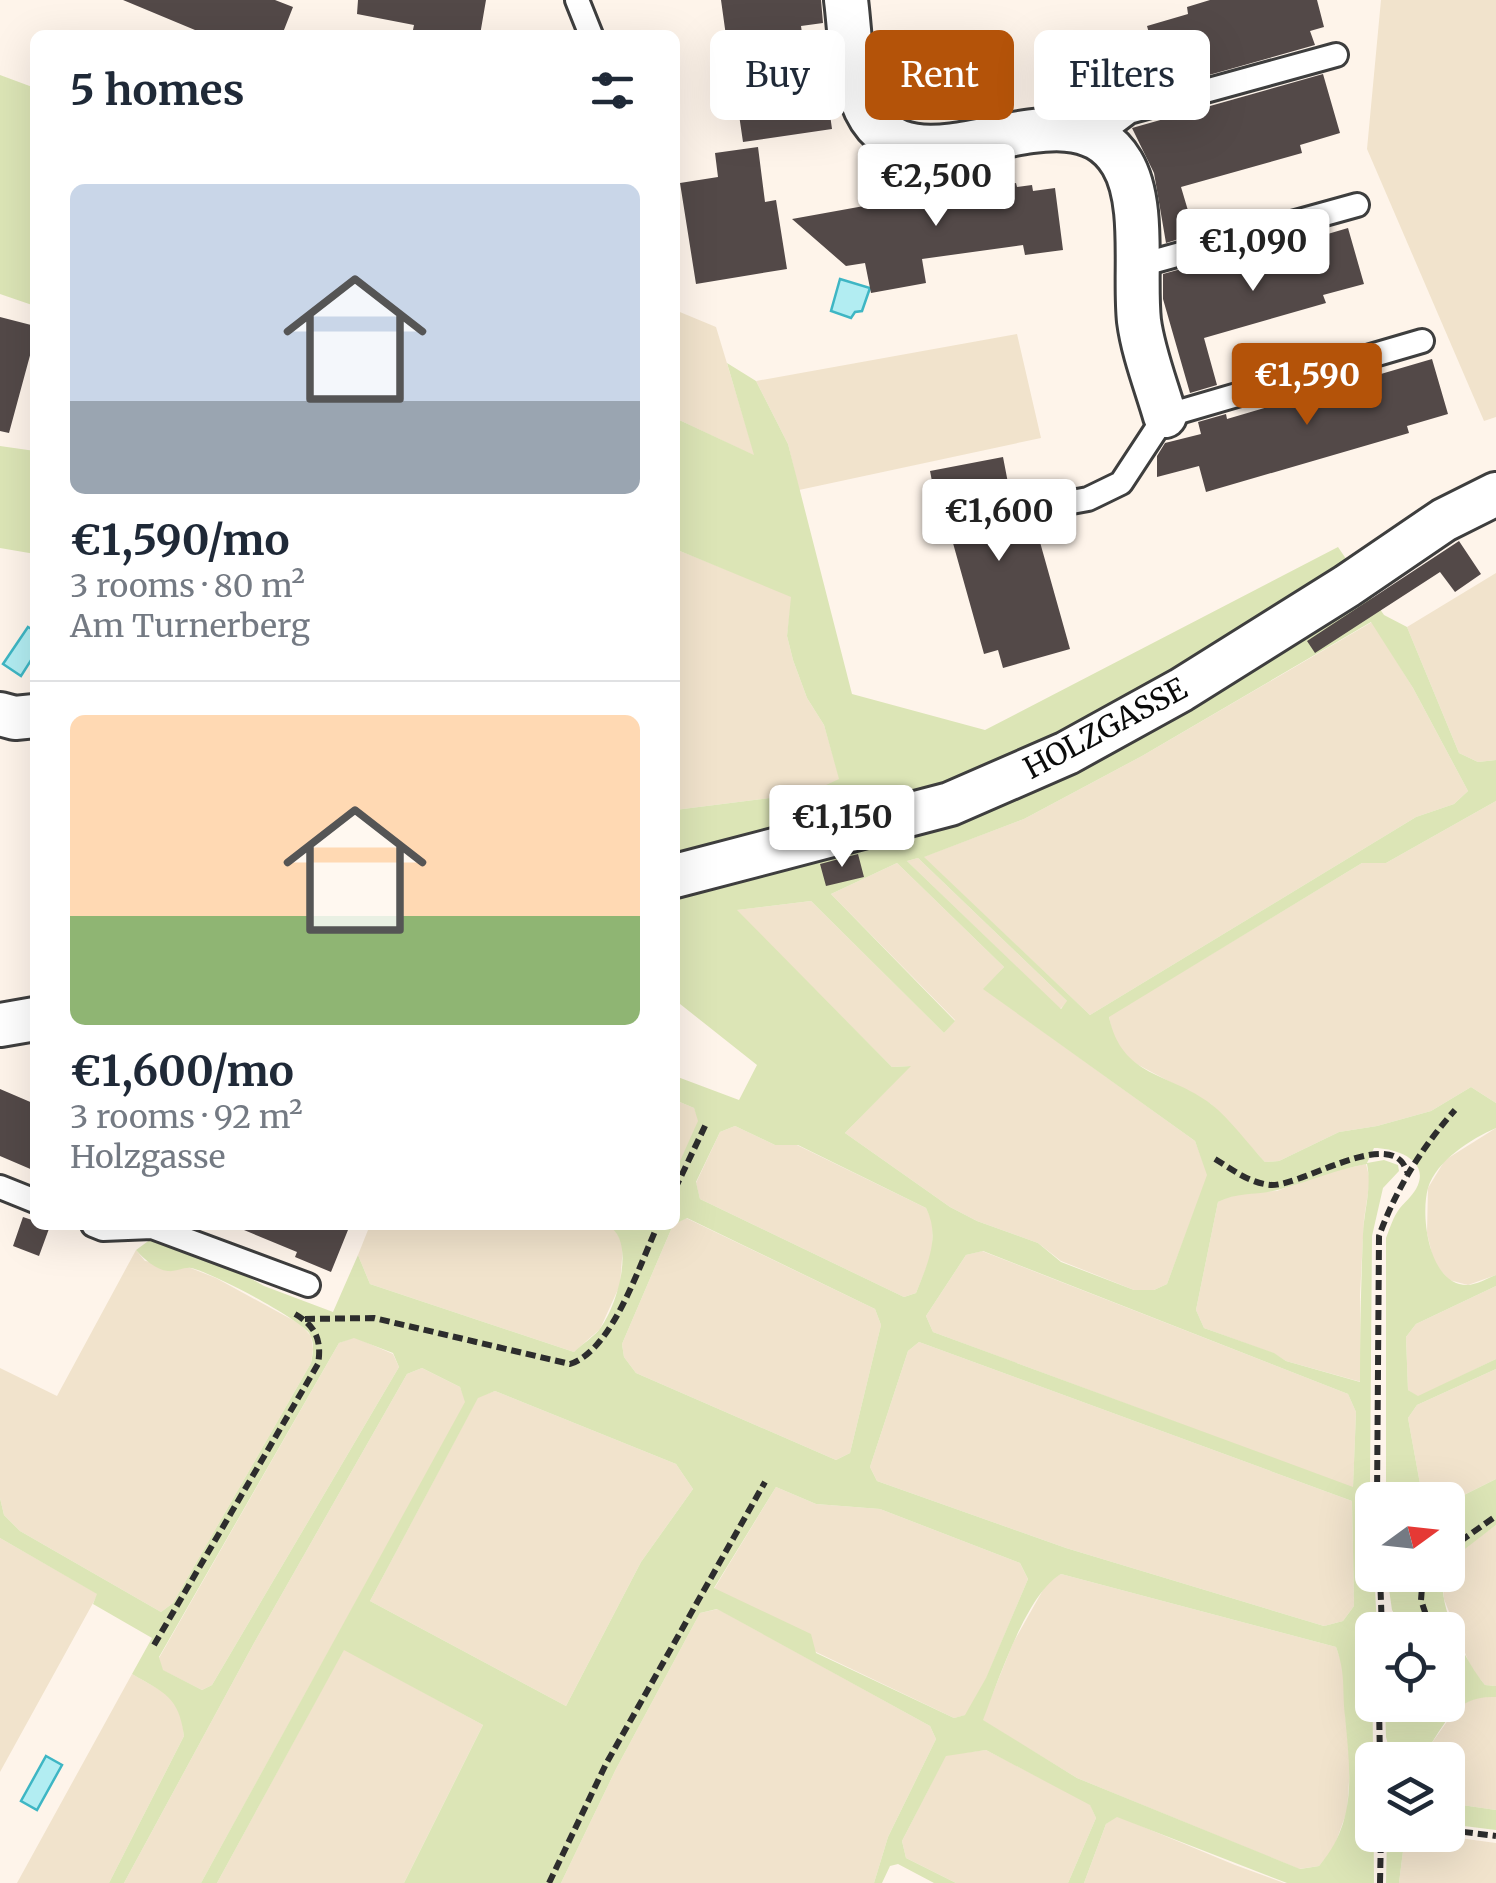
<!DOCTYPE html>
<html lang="en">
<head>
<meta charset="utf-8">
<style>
	body { margin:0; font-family:Merriweather,serif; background:#f2f2f3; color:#1f2937; height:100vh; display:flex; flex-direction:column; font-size:38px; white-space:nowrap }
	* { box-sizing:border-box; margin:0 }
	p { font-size:32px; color:#747a83 }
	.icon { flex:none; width:55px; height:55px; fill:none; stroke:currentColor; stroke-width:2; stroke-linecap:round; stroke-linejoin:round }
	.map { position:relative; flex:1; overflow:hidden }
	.sheet { position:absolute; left:30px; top:30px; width:650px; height:1200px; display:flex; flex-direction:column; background:#fff; border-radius:15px; box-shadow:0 10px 40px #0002 }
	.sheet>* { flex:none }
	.top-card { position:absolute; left:710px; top:30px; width:635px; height:90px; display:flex; gap:20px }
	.needle { width:65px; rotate:75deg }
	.fabs { position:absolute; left:1355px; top:1482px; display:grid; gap:20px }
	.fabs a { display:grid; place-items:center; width:110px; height:110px; border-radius:15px; background:#fff; box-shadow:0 10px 40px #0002; font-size:50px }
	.price { position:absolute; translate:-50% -85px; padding:0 22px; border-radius:10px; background:#fff; color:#222; font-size:32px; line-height:65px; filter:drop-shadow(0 2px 5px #0008) }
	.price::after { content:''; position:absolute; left:50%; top:60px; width:30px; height:22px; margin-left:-15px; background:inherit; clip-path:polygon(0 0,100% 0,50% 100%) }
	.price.on { background:#b45309; color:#fff }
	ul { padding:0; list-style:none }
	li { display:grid; align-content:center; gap:20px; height:530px; padding:0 40px }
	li+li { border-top:2px solid #e0e1e3 }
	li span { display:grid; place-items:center; height:310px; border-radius:15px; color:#555 }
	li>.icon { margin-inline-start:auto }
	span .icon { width:180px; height:180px; fill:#fffc; stroke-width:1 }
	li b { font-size:42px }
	h2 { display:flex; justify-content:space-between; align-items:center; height:120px; padding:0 40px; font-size:42px }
	.pill { padding:0 35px; border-radius:15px; background:#fff; box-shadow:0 10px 40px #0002; font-size:35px; line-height:90px }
	.pill.on { background:#b45309; color:#fff }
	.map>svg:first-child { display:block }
</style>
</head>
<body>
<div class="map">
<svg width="1496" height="1883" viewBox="0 0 1496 1883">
	<rect width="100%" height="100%" fill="#fef4ea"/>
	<path fill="#f1e3cc" d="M1381,0H1496V417L1484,421L1367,149Z
		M675,310L716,327L755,456L675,418Z
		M1017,334L1041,438L799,490L788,444L756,381Z
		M675,549L792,596L787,636L793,660L807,698L824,725L840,780L809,793L675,810Z
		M1496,573V760L1478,762L1459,753L1407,627Z
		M1372,622L1413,688L1468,791L1454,804L1416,817L1090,1015L923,857L1024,819L1142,756Z
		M1496,801V1103L1471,1087L1431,1111L1377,1126L1339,1132L1279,1161L1265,1162L1211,1104L1131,1061L1113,1039L1109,1016L1362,863H1386Z
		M918,858L1068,1002L1060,1009L907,861Z
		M897,863L1004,967L984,989L1195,1141L1208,1175L1167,1284L1154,1290H1134L1061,1261L1038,1243L977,1221L950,1207L845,1133L910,1066L892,1067L736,910L811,901L944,1033L955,1020L831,894Z
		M675,1100L694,1108L699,1121L675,1172Z
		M735,1126L775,1145H797L926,1208L933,1222L932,1254L916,1293L904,1297L700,1199L696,1183L720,1132Z
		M1496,1128V1275L1468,1285L1449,1280L1434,1263L1427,1233L1428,1188L1445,1160Z
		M1366,1164L1370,1180L1364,1219L1360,1295L1361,1382L1286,1361L1273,1353L1204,1328L1196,1310L1218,1202L1235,1193L1277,1191L1321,1174Z
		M686,1218L875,1309L881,1325L850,1453L836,1460L636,1373L624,1357L622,1344L673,1225Z
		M370,1225H607L614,1228L623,1245L620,1285L600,1329L574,1352L370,1284L358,1255Z
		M136,1250L145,1261L188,1267L216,1278L300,1324L311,1336L313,1349L311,1363L173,1603L161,1612L20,1531L4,1515L0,1498V1368L57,1396Z
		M982,1251L1348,1394L1356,1412L1353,1488L933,1332L926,1316L966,1255Z
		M1496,1286V1359L1418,1397L1408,1390L1406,1337L1416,1324Z
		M354,1337L393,1354L399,1367L212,1685L202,1690L162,1670L159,1658L339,1343Z
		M919,1342L1352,1501L1354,1606L1343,1621L1324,1626L1066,1548L877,1481L870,1467L908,1351Z
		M422,1368L460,1387L466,1402L201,1883H124L254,1643L407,1374Z
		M1496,1369V1479L1448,1503V1500H1430L1422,1495L1408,1418L1417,1405Z
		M495,1391L676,1464L693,1489L641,1562L566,1706L370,1601L478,1397Z
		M776,1487L816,1504L880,1509L1020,1563L1028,1579L986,1679L966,1715L954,1718L816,1652L714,1589Z
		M1496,1525V1686L1485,1685L1471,1668L1444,1599L1442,1580L1443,1575H1448V1560Z
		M0,1538L98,1594L0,1772Z
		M1061,1574L1336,1647L1345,1672V1715L1351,1753L1347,1811L1333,1850L1319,1866L1299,1869L1077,1778L982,1720L1013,1643L1048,1581Z
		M718,1609L930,1726L936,1739L888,1837L874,1883H561L616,1769L700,1613Z
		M344,1649L483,1725L404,1883H217Z
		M132,1674L169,1695L181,1713L184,1736L109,1883H17Z
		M1480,1696L1496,1697V1810L1448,1803V1760H1424V1754L1458,1706Z
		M986,1750L1090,1804L1096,1818L1068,1883H956L906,1858L902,1841L946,1755Z
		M1117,1816L1235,1865L1284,1883H1084L1106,1824Z
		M1405,1835H1437L1496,1843V1883H1399Z"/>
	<path fill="#dce5b6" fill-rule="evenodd" d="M0,75L35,88V306L0,294Z
		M727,363L756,381L788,444L852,694L985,730L1338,547L1384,615L1407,627L1459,753L1478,762L1496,760V801L1386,863H1362L1109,1017C1122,1078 1169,1072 1211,1104C1231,1120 1248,1144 1265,1162L1279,1161L1339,1132L1377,1126L1431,1111L1471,1087L1496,1103V1128C1471,1139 1437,1160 1428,1188C1420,1216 1429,1285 1467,1285C1476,1285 1488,1278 1496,1275V1286L1416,1324L1406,1337L1408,1390L1418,1396L1496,1359V1369L1417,1405L1408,1418L1422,1495L1430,1500H1386V1238C1390,1228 1393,1217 1400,1208C1405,1202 1412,1196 1416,1189C1432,1160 1395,1148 1374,1148L1367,1163L1384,1160L1398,1165L1399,1171L1383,1188L1372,1236L1370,1481L1377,1630H1372L1374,1883H1287L1117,1817L1106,1824L1084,1883H1068L1096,1818L1090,1805L986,1750L946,1756L902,1841L906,1858L956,1883H934L898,1864L890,1866L882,1883H874L888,1837L936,1739L930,1726L717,1609L700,1613L616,1769L561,1883H404L483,1725L344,1650L217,1883H201L465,1402L460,1387L422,1368L407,1374L254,1643L124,1883H109L184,1736C179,1697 165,1693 132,1674L152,1638L93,1604L97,1594L0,1538V1498L4,1515L20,1531L161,1612L173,1603L311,1363C313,1353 315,1342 309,1333C298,1318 211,1272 191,1268C183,1267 176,1272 168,1271C156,1270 144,1259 136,1250L151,1239L218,1260L264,1286L333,1312L358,1255L370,1284L574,1352C581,1345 592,1338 599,1330C616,1309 638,1240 607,1225H673L622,1344L624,1357L636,1373L836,1460L850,1453L881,1325L875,1309L687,1218L675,1224V1172L698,1121L694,1108L675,1100V1076L739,1100L757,1065L675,1000V810L809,793L839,779L824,725L807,698L793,660L787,636L791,597L675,549V418L754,455ZM1371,622L1413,688L1468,791L1454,804L1416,817L1090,1015L924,857L1024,819L1142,756ZM918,858L1067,1001L1061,1009L907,861ZM897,863L1004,967L983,989L1195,1141L1207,1175L1167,1284L1154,1290H1134L1061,1262L1038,1243L977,1221L950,1207L845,1133L911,1066L892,1067L737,910L811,901L944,1033L955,1021L831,894ZM735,1126L775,1145H798L926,1208C941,1237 927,1265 916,1293L904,1297L700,1199L696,1182L720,1132ZM1367,1164C1372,1188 1364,1210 1363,1234C1361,1283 1360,1332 1360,1382L1286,1361L1274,1353L1204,1328L1196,1310L1218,1202C1239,1191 1258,1196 1281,1189C1310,1181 1337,1169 1367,1164ZM983,1251L1348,1394L1356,1412L1353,1487L933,1332L926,1316L966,1255ZM354,1338L393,1353L399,1367L212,1685L202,1690L163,1670L159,1657L339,1343ZM919,1342L1352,1501L1354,1606L1343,1621L1324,1626L1066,1548L877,1481L870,1467L908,1351ZM495,1391L676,1464L693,1489L641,1562L566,1706L370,1601L478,1398ZM776,1487L816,1504L880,1509L1020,1563L1028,1579L986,1678L965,1715L954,1718L816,1653L811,1634L714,1588ZM1061,1574L1336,1647C1346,1674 1342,1689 1345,1716C1350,1771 1358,1821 1319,1866L1300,1869L1077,1778L983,1720C998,1682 1026,1594 1061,1574Z
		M0,446L35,451V554L0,548Z
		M1496,1479V1525L1448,1562V1503Z
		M1387,1575H1443C1438,1607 1465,1661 1485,1685L1496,1686V1697C1455,1695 1445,1724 1425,1753L1424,1760H1392L1386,1737L1385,1705H1448V1630H1404L1392,1610Z
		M1448,1803L1496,1810V1830L1448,1824Z
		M1387,1835H1405L1399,1883H1386Z"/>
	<path fill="#b2edf2" stroke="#3eb6c4" stroke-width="2.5" d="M840,279L870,288L862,311L855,312L851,318L831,311Z
		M28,627L35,631V654L21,676L3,664Z
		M46,1756L62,1765L37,1810L21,1801Z"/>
	<path fill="#534948" d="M123,0H275L293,7L282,35H207Z
		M358,0H486L480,35H412L414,25L357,14Z
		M721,0H821L823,23L801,26L811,96L827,93L832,129L743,142L738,108L751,106L741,34L726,36Z
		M1210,0H1317L1324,27L1310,31L1315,45L1120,100L1093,92L1102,62L1132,71L1135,61L1159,69L1147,26L1188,14L1187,7Z
		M1323,74L1340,133L1300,145L1302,153L1181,187L1195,234L1166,243L1154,173L1132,128Z
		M758,147L765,202L776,200L787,269L696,284L680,183L718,177L715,153Z
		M1016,183L1017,187L1032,185L1033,191L1055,188L1063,250L1025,255L1023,245L922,259L926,283L871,293L865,263L846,266L792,219L864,206L863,197L900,191L901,198Z
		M1348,228L1364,284L1323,295L1326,303L1204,338L1217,385L1190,393L1163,299V274L1203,263L1205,270Z
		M0,317L35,326V337L9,433L0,431Z
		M1432,359L1448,414L1407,426L1409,433L1206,492L1199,466L1157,477V456L1165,443L1201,434L1198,422L1226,414L1227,419Z
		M1003,457L1019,540L1038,535L1070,649L1003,668L998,650L984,654L951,536L943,538L930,471Z
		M1459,541L1481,574L1455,592L1440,572L1315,653L1307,641Z
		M858,854L864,877L826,886L820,864Z
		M0,1089L35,1104V1171L0,1156Z
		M23,1217L35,1221V1225L50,1226L39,1256L13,1246Z
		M232,1225H350L331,1272L295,1257L297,1252Z"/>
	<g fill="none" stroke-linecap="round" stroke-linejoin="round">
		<g stroke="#3e3e3e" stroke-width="28">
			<path id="service" d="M577,0L591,35
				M1096,137L1129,112L1336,55
				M1137,266L1357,205
				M1028,510L1088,499L1121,483L1165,416L1422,341
				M0,1187L35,1201
				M93,1225L103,1229L152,1227L308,1285"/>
		</g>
		<g stroke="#3e3e3e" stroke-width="48">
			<path id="minor" d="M846,0C850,31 850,68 861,98C903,217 1065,68 1122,163C1146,203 1134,274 1139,321C1143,352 1156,385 1165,416
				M0,714L15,718L35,716
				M675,876L950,804L1067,753L1181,690L1347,586L1444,520L1496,494
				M0,1025L35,1019"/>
		</g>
		<path stroke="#2d2d2d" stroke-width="6" stroke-dasharray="10 5" stroke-linecap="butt" d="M1215,1159C1233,1170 1251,1184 1272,1185C1301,1185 1377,1136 1401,1161C1405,1165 1406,1171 1409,1175
			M675,1189L706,1124
			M305,1319L374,1318L570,1364C613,1350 639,1265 658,1225
			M1377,1500L1379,1236C1396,1189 1422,1147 1455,1110
			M1448,1550L1496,1516
			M1380,1575L1382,1630
			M1423,1575L1421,1600L1431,1630
			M154,1645L318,1364C322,1341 316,1326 295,1314
			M1379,1705L1380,1760
			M1435,1705L1438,1709L1447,1707L1451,1698L1448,1686
			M1448,1830L1496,1836
			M549,1883L606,1764L765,1482
			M1380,1883L1381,1835"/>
		<use href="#service" stroke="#fff" stroke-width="22"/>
		<use href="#minor" stroke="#fff" stroke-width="42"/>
	</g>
	<g text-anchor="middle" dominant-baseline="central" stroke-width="10" stroke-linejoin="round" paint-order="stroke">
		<g font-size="30" fill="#0b0b0b" stroke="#fff">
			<text transform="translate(1105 728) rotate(-28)">HOLZGASSE</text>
		</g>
	</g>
</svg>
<div class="fabs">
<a><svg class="needle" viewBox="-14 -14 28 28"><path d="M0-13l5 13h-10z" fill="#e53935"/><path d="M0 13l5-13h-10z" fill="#747a83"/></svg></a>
<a><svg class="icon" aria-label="locate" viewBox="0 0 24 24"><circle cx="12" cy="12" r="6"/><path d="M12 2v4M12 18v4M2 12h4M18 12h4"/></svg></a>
<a><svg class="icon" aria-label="layers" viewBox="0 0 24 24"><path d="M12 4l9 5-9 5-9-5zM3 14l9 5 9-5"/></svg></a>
</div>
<b class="price" style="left:936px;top:229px">€2,500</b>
<b class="price" style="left:1253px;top:294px">€1,090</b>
<b class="price on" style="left:1307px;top:428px">€1,590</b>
<b class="price" style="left:999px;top:564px">€1,600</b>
<b class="price" style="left:842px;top:870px">€1,150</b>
<div class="top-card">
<a class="pill">Buy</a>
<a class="pill on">Rent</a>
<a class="pill">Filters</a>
</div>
<section class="sheet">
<h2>5 homes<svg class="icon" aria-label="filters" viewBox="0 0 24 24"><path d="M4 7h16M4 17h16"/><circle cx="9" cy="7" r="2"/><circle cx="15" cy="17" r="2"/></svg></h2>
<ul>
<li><span style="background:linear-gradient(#c9d6e8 70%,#9aa5b1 0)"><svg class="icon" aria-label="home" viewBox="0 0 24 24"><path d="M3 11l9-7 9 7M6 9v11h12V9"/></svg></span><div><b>€1,590/mo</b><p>3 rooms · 80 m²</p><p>Am Turnerberg</p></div></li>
<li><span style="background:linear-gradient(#ffd9b3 65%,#8fb573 0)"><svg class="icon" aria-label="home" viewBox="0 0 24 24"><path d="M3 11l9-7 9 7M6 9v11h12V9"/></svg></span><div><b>€1,600/mo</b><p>3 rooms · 92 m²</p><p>Holzgasse</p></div></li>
</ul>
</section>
</div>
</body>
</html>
